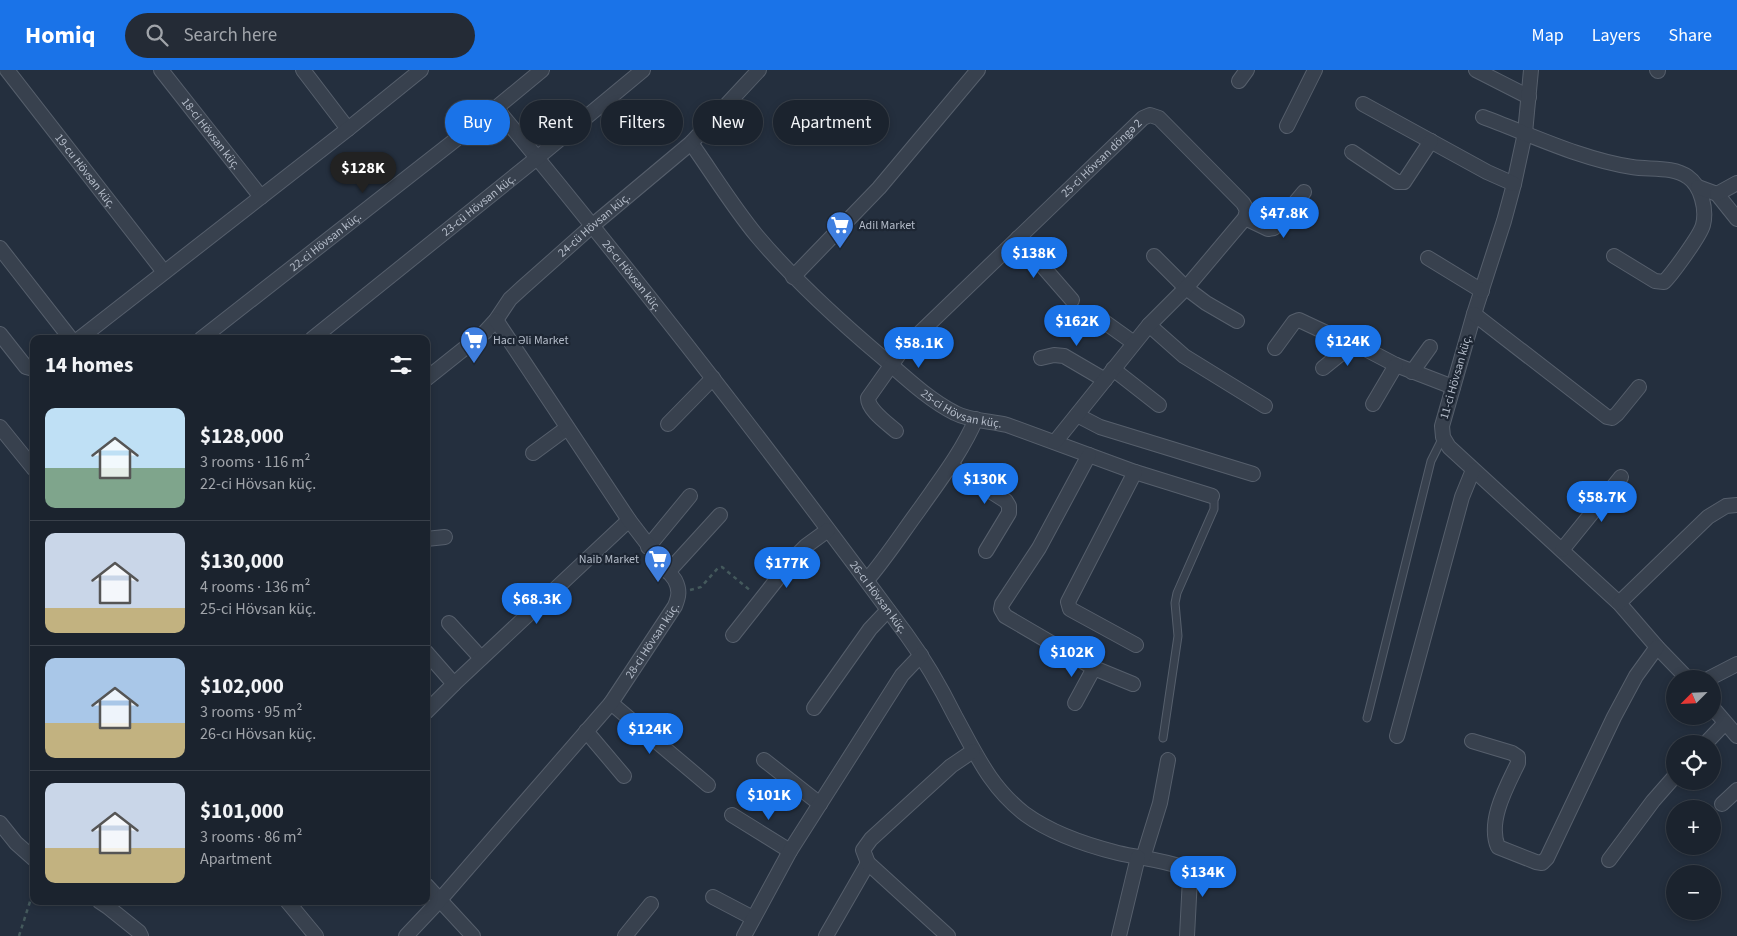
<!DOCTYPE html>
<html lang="en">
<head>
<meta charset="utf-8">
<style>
	body { margin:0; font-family:"Source Sans 3",sans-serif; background:#242b36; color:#f1f3f6; height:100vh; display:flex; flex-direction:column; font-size:19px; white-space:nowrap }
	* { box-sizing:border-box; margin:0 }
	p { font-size:16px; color:#a0a4aa }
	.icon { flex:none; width:28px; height:28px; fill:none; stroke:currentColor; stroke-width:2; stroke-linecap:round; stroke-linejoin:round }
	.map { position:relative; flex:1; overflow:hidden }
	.drawer { position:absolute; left:30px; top:265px; width:400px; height:570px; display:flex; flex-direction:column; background:#1b232e; border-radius:10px; box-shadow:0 2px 8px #0003,0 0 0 1px #39404a }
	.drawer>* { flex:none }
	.top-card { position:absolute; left:445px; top:30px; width:475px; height:45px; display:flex; gap:10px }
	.needle { width:32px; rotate:246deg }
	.controls { position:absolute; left:1666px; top:600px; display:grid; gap:10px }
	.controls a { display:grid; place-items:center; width:55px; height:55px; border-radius:50%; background:#1b232e; box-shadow:0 2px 8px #0003,0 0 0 1px #39404a; font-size:25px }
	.price { position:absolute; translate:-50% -42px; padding:0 11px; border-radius:18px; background:#1a73e8; color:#fff; font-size:16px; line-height:32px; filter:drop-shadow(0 1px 2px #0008) }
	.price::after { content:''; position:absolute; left:50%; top:30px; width:15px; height:11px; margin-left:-8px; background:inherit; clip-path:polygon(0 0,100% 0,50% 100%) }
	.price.current { background:#222; color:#fff }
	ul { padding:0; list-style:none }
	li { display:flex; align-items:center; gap:15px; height:125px; padding:0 15px }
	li+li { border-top:1px solid #39404a }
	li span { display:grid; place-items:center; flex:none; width:140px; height:100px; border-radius:10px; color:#555 }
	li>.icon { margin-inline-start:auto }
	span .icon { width:60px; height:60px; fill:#fffc; stroke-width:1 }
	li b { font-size:21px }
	h2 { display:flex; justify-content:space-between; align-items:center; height:60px; padding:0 15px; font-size:21px }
	.tag { padding:0 18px; border-radius:22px; background:#1b232e; box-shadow:0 2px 8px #0003,0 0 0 1px #39404a; font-size:18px; line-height:45px }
	.tag.current { background:#1a73e8; color:#fff }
	header { display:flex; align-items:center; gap:30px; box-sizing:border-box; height:70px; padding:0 25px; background:#1a73e8; color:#fff }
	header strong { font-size:24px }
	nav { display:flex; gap:28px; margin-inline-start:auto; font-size:18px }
	.search { width:350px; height:45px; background:#242b36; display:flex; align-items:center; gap:12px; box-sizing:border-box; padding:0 18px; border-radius:28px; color:#a0a4aa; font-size:19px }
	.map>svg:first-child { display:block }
</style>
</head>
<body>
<header>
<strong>Homiq</strong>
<div class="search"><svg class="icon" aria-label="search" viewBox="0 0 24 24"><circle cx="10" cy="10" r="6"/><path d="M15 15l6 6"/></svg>Search here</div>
<nav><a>Map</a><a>Layers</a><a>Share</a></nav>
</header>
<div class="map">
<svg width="1737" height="866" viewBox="0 0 1737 866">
	<rect width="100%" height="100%" fill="#242f3e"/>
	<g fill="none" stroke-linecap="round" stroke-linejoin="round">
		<g stroke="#565f6c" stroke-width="9">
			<path id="lane" d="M1367,648L1431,391L1443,367
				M1163,668L1178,566L1175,533L1177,523L1214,439V430L1212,426"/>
		</g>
		<g stroke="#565f6c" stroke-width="16">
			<g id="street">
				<path id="s1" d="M7,0L164,202"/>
				<path id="s2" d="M161,0L261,127"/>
				<path d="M303,0L348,59"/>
				<path d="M1476,0L1529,27"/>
				<path d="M1531,0L1525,63L1514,114L1504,151L1474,244L1442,356L1443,367L1449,377L1619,533L1657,577L1688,609"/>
				<path d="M1657,0L1658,1"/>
				<path d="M1239,11L1247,0"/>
				<path d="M1363,34L1487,102L1514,114"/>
				<path id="s3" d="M496,38C638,209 774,385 906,564C925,590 941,618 955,646C976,684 990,717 1025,744C1051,763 1086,775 1118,783C1140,788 1163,790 1185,798L1190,808L1187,866"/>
				<path d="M1483,47C1529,64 1583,90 1632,97C1649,100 1673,96 1688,107C1701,116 1707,139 1703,155C1700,166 1672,204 1664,212L1655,211L1614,186"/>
				<path d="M1287,56L1315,0"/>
				<path id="s4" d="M691,73C713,104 733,137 757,166C795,211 838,250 883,288C905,307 929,330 955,343C970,351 991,351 1007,355L1135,402L1212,426"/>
				<path d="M1352,82L1397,112H1404L1431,71"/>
				<path d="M1698,117L1717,124L1737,149"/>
				<path d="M1717,124L1737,113"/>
				<path d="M1245,148L1268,159L1274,158L1304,122"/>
				<path d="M1018,168L1072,230"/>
				<path d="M0,178L71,269"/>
				<path d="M1154,186L1186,218L1206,233L1237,251"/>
				<path d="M1428,188L1482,221"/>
				<path d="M793,207L879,118L978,0"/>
				<path d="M1474,244L1607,347L1612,348L1617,344L1639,317"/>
				<path d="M1099,248L1134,273"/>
				<path d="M1149,255L1184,286L1265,336"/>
				<path d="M0,264L26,297L34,299"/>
				<path d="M79,269L348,59L421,0"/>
				<path id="s5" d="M201,269L496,38L542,0"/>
				<path id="s6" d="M312,269L537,88L643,0"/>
				<path d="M1275,278L1294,252L1299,250L1331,265L1354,273L1396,295L1453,317"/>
				<path d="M1041,288L1054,285L1064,286L1105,310"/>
				<path d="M1323,298L1354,273"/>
				<path d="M1113,299L1159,335"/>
				<path d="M1412,302L1430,277"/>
				<path id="s7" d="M426,309L485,262L496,250L510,229L522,218L593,155L691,73L759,0"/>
				<path d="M1373,334L1396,295"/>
				<path d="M1077,345L1100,357L1253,404"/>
				<path d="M668,354L713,308"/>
				<path d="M0,357L34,399"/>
				<path id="s8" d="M896,361C887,353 868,340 868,328L902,280L1143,48L1150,45L1159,48L1243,133L1247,140L1245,148L1186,218L1149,255L1055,372"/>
				<path d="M533,383L567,358"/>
				<path d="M1089,385L1039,478L1002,534L1001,539L1005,546L1094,598L1133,614"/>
				<path d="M951,396L1006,431L1009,436V443L986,481"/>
				<path d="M1135,402L1068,532L1070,539L1136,575"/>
				<path d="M426,469L445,467"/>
				<path d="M648,477L690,426"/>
				<path d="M1562,480L1621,407"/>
				<path d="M668,502L720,445"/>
				<path d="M867,510C886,488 902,463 919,440C940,410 962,382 976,349"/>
				<path d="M1619,533L1708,447L1726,436L1737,435"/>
				<path d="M449,553L481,588"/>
				<path d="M733,565L793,489L806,476L828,460"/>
				<path d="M426,582L454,614"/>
				<path d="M1708,609L1737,594"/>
				<path d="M611,633L708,715"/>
				<path d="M1075,633L1094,598"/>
				<path d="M1712,637L1737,666"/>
				<path d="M814,638L870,559L888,540"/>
				<path d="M426,642L454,614L629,450"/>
				<path d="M586,661L624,706"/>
				<path d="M1397,666L1462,427L1473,400"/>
				<path d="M1472,671L1512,683L1518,687V693C1507,716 1487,751 1498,777L1536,792L1542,793L1547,788L1614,647L1636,606L1657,577"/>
				<path d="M1705,674L1725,653"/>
				<path d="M764,690L820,734"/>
				<path d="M1722,734L1737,720"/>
				<path d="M732,745L790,781"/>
				<path d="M0,753L16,773L34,789"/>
				<path d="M1143,788L1160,733L1168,690"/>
				<path d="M1609,790L1653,731L1675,706"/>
				<path d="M426,815L473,866"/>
				<path d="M713,827L753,848"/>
				<path d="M99,831L108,837L139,862L141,866"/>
				<path d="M287,831L316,866"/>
				<path id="s9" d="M406,866L439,831L611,633L675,536C679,526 680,520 675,510L629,450L496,250"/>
				<path d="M625,866L651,834"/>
				<path d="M744,866L790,781L902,605L921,585"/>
				<path d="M826,866L868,793"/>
				<path d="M948,866L868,793L863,780L871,769L951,696L973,681"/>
				<path d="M1119,866L1138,787"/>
			</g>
		</g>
		<path stroke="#44595c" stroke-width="2.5" stroke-dasharray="4 4" stroke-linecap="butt" d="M690,520L701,517L718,498L722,497L752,522
			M19,866L34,819"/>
		<use href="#lane" stroke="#38414e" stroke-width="7"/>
		<use href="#street" stroke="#38414e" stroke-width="14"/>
	</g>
	<defs>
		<g id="supermarket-pin" transform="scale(1.4375)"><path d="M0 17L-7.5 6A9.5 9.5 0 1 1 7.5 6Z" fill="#3f7fe0" stroke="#1d2633"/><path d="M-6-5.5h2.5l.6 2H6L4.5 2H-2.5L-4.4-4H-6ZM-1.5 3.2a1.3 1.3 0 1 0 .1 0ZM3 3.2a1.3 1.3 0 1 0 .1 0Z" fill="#fff"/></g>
	</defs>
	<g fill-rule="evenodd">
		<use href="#supermarket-pin" x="840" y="155"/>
		<use href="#supermarket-pin" x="474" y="270"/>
		<use href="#supermarket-pin" x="658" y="489"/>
	</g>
	<g text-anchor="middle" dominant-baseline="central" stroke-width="4.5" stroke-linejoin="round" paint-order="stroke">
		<g font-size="12" fill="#b4bcc9" stroke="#1d2633">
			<text stroke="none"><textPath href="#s2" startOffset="81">18-ci Hövsan küç.</textPath></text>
			<text stroke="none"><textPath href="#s8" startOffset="380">25-ci Hövsan döngə 2</textPath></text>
			<text stroke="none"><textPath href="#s1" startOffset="128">19-cu Hövsan küç.</textPath></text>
			<text stroke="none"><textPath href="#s6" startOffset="214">23-cü Hövsan küç.</textPath></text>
			<text stroke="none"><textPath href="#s7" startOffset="229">24-cü Hövsan küç.</textPath></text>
			<text stroke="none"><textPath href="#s5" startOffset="158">22-ci Hövsan küç.</textPath></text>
			<text stroke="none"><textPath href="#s3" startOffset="216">26-cı Hövsan küç.</textPath></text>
			<text transform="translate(1456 307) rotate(-74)">11-ci Hövsan küç.</text>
			<text stroke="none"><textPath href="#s4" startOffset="385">25-ci Hövsan küç.</textPath></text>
			<text stroke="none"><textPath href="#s3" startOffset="621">26-cı Hövsan küç.</textPath></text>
			<text stroke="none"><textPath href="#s9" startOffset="385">28-ci Hövsan küç.</textPath></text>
		</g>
		<g font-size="12" fill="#b4bcc9" stroke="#1d2633" text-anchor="start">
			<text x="859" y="155">Adil Market</text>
			<text x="493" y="270">Hacı Əli Market</text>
			<text x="639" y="489" text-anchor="end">Naib Market</text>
		</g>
	</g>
</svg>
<div class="controls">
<a><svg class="needle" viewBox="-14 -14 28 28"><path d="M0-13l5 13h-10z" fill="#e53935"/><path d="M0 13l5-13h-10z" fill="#a0a4aa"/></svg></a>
<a><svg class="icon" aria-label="locate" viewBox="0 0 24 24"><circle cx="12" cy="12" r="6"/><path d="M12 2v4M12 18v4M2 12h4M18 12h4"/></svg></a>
<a>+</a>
<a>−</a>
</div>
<b class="price current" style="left:363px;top:124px">$128K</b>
<b class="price" style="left:1284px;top:169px">$47.8K</b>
<b class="price" style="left:1034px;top:209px">$138K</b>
<b class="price" style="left:1077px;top:277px">$162K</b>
<b class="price" style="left:1348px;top:297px">$124K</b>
<b class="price" style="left:919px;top:299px">$58.1K</b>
<b class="price" style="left:985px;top:435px">$130K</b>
<b class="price" style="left:1602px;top:453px">$58.7K</b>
<b class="price" style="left:787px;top:519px">$177K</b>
<b class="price" style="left:537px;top:555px">$68.3K</b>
<b class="price" style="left:1072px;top:608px">$102K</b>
<b class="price" style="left:650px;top:685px">$124K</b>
<b class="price" style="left:769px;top:751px">$101K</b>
<b class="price" style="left:1203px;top:828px">$134K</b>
<div class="top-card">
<a class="tag current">Buy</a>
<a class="tag">Rent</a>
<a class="tag">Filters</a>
<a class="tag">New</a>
<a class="tag">Apartment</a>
</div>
<section class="drawer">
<h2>14 homes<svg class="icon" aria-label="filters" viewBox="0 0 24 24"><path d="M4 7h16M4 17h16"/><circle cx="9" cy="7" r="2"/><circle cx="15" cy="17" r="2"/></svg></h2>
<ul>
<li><span style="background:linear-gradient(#bfe0f5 60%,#7fa58c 0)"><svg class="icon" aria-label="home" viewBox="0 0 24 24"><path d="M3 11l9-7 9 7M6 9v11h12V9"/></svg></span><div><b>$128,000</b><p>3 rooms · 116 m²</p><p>22-ci Hövsan küç.</p></div></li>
<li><span style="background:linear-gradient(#c9d6e8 75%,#c2b280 0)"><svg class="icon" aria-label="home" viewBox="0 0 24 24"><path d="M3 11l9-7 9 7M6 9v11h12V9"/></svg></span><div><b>$130,000</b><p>4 rooms · 136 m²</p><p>25-ci Hövsan küç.</p></div></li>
<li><span style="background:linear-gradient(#a9c7e8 65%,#c2b280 0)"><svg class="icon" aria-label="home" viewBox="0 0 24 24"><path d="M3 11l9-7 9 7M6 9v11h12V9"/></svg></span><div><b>$102,000</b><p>3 rooms · 95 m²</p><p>26-cı Hövsan küç.</p></div></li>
<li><span style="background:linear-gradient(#c9d6e8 65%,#c2b280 0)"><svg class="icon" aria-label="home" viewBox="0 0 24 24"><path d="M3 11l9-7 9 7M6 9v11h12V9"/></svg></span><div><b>$101,000</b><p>3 rooms · 86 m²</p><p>Apartment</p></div></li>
</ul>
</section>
</div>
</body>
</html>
